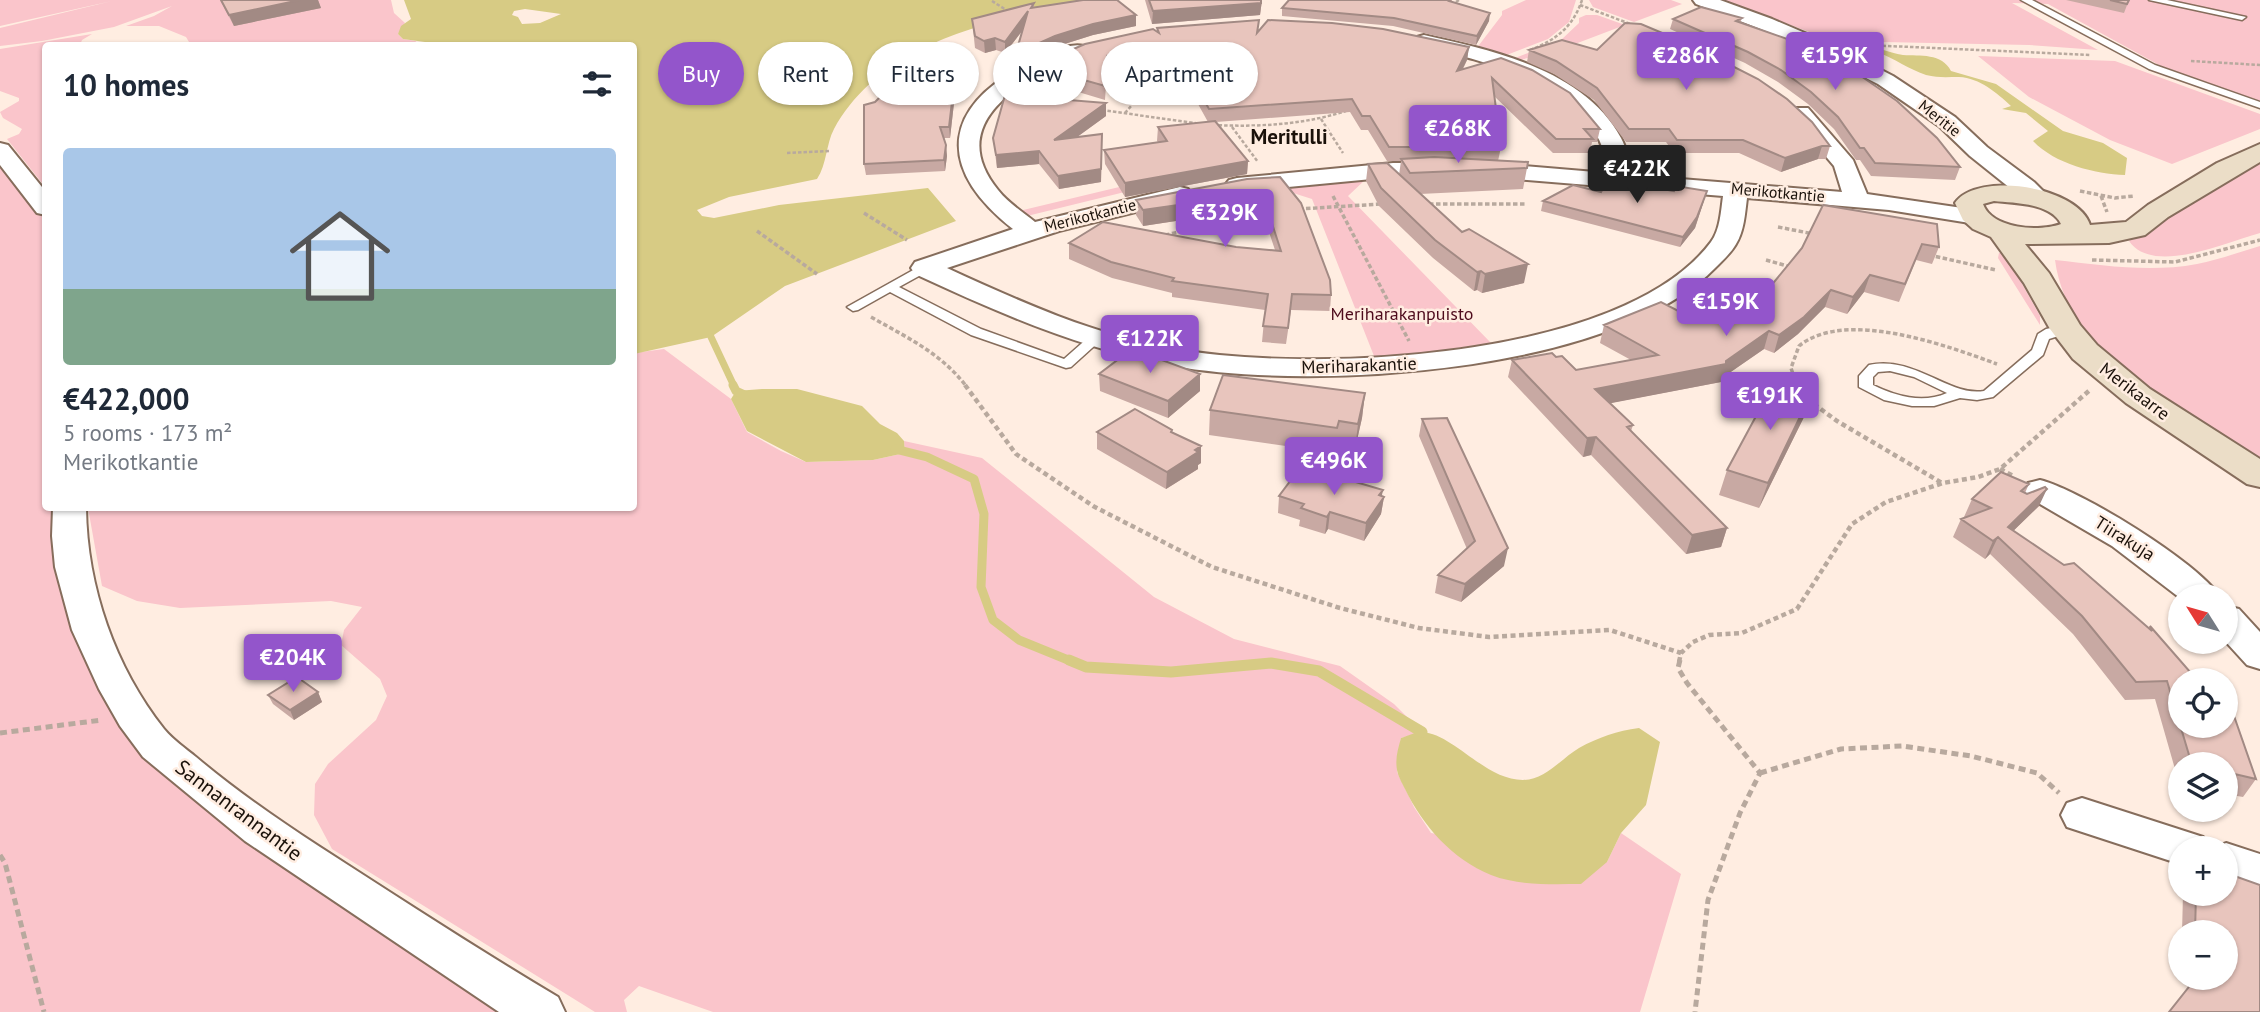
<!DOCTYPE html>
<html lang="en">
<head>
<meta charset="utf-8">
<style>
	body { margin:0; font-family:"PT Sans",sans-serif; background:#f2f2f3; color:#1f2937; height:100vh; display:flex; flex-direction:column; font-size:26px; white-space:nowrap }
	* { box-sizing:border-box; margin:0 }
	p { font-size:23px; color:#747a83 }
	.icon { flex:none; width:38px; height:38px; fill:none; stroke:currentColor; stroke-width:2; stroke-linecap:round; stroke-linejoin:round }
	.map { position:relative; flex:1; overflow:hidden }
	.drawer { position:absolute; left:42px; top:42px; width:595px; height:469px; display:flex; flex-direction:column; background:#fff; border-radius:7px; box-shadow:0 2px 5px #0004 }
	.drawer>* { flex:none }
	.guide { position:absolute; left:658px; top:42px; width:665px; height:63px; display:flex; gap:14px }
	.needle { width:46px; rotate:307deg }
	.tools { position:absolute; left:2168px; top:584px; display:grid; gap:14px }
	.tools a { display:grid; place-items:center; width:70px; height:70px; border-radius:50%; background:#fff; box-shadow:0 2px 5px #0004; font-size:35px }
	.price { position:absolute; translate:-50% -60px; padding:0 16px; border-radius:7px; background:#9355cb; color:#fff; font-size:23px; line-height:46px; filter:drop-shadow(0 2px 4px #0008) }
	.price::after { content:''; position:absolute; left:50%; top:42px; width:21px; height:16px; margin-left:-10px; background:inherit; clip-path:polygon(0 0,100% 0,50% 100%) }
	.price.active { background:#222; color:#fff }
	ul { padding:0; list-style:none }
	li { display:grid; align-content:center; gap:14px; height:371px; padding:0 21px }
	li span { display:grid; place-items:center; height:217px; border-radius:7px; color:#555 }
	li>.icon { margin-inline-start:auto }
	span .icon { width:126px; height:126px; fill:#fffc; stroke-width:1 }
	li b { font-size:30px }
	h2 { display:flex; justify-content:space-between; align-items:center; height:84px; padding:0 21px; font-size:30px }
	.pill { padding:0 24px; border-radius:32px; background:#fff; box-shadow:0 2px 5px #0004; font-size:24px; line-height:63px }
	.pill.active { background:#9355cb; color:#fff }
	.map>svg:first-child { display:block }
</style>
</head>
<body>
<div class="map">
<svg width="2260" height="1012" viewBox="0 0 2260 1012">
	<rect width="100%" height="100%" fill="#ffede1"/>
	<path fill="#fac5cb" d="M0,0H391L394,13L405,23L398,34L403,39L416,41L414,46L186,45L189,42L186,37L159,26H126L154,16L172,6L114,27L42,41L0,46V28L112,1L0,26Z
		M1526,0H1576L1569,22L1548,39L1504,56L1476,49L1502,15V11Z
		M1589,0H1671L1682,4L1634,22L1593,7Z
		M1722,0H2260V101L2161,66L2048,4L2012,3L2098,50L2029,45L1834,41Z
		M1586,15H1597L1625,25L1575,44L1514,62L1515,58L1560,41L1579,23V18Z
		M92,34L82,40L80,45L46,46L45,187L7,139L19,134L22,129L3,118L0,112L19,101V98L0,91V49Z
		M1978,56L2115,61L2260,114V129L2172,164L2110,140L2029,97Z
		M0,150L45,208L46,508H69L68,522L134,716L541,1012H0Z
		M2260,162V233C2226,242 2153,276 2129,241L2197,198Z
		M1366,179L1348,196L1491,343L1410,355L1374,356L1312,199L1271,186Z
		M1136,183L1141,188L1027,216L1019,211Z
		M2260,246V463C2185,414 2068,359 2055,260C2102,265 2149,273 2197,264C2218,260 2239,252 2260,246Z
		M1999,253H2005L2040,316V325L1998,258Z
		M664,349L731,399L747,432L781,451L806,462L873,460L905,453L904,441L982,458L1154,597L1234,639L1340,666L1394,704L1422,732L1401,738L1397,772L1414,807L1431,833L1607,862L1621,833L1681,874L1640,1012H713L639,986L624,1000L627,1012H595L332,849L314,815L315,784L328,764L376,720L387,696L380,679L341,645L344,630L362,607L331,601L180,608L137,601L102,586L88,508H634V353Z"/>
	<path fill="#d7cb84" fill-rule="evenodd" d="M404,0H1084C994,21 883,40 834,129C826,144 827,164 817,179L729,197L697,210L702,216L714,218L779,205L928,188L956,221L785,286L711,337L634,354V46L422,45L425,42L403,39L398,34L401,26L411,19ZM525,9L561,14L540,23L522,24L518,17L512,15L514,11Z
		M1880,49C1888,51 1896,54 1903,55C1920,56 1942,53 1951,71L1996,84L2063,131L2103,143L2127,158L2125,175C2095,174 2055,164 2033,141L2048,131L2026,113L2002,109L2011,106C1997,93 1980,78 1959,77C1947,77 1938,78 1926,75C1908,69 1896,59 1877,52Z
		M762,389H797L862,406L880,424L897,433L904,441L905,453L873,460L806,462L747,431L731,399L736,391Z
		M1639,728L1660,742L1646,805L1621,833L1607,862L1581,884C1552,884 1519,886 1491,875C1452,859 1423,826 1405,789C1402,783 1398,776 1397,770C1395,758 1398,749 1401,738C1407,736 1416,732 1422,732C1454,734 1485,780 1523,780C1545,780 1562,758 1579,748C1599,737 1617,731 1639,728Z"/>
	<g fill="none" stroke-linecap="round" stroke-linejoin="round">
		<path stroke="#d7cb84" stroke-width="7" d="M711,337L734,386"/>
		<path stroke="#d7cb84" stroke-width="9" d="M733,385L736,391L747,396
			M895,449L927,457L974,479L984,514L981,587L993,620L1019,640L1073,662"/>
		<path stroke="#d7cb84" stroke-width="11" d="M1069,660L1086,667L1171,672L1271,663L1319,671L1422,732"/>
		<g stroke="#866d5c" stroke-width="3">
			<path id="lane" d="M2021,0H2032L2155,65L2260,102V108L2149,69Z
				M2149,0H2167L2246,17L2242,20Z
				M924,264L928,265V271L899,287L981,329L1064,359L1090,336L1095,335L1102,339L1071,367L1066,368L971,335L890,292L858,310L853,311L847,307Z
				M2066,325L2071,326V332L2049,339L2043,355L1993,397L1977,400L1960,398L1934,406H1912L1884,400L1859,387V376L1869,365C1915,355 1949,397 1984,391L2032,350L2038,334L2046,329ZM1890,371L1914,377L1947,393C1922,404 1896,396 1873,385V377L1878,372Z"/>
		</g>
		<g stroke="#866d5c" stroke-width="4">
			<path id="street" d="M1693,0H1720L1772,19L1833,45L1893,76L1955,117L1987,147L2034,182L2051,199L2048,204L2039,206L2030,204L1970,156L1939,126L1878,84L1789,40L1696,4Z
				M1424,35C1492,50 1585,70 1621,138C1627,149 1629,162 1631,175L1842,192L1834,166L1789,113L1792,108H1808L1853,160L1867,194L1976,210L1985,212L1988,217L1985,222L1976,224L1889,210L1747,198C1745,214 1744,231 1736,244C1731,253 1722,261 1715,268C1612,374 1312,391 1173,366C1081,349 999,313 915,274L911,268L915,262L1013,229C933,166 943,104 1033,61C1048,54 1068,42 1084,46L1087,50L1084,54C1028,76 941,120 998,190C1008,203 1023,212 1035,222L1180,187L1188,189L1192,194L1188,199L1059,231L947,268C1021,302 1094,335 1175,349C1310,373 1622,361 1711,242C1720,230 1721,211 1723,196L1490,177H1393L1237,192L1229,190L1225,185L1229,180L1237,178L1393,163H1490L1607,173C1605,161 1604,147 1597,136C1561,77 1479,60 1417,45L1414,41L1417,37Z
				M0,143L8,145L46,192V215L37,213L0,165Z
				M2040,480C2080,490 2198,562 2220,597L2180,598L2112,546L2028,497L2024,490L2028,483Z
				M53,508H86C87,587 115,667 164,729C173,740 185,748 196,757C235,790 277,819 320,847C399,898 477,949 558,997L565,1012H499L245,841L143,757L120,726L99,689L72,630L55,567L52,536Z
				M2226,606L2239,609L2260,632V669L2247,665L2226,642Z
				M2082,798L2203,837L2210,849H2180V864L2067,827L2061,815L2067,803Z
				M2226,843L2260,854V890L2226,879V849H2210Z"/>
		</g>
		<g stroke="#866d5c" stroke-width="4">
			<path id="secondary" d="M2260,144V162L2168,217L2145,235L2109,243L2025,244L2049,273L2080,325L2097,345L2150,389L2260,459V487L2247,484L2126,403L2073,359L2050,329L2024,283L1991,237L1973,229L1963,220L1955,203C1977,171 2078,186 2090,225L2126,222L2148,205L2217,163ZM1994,201C2014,203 2051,203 2061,224C2039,232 1992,229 1983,204Z"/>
		</g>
		<path stroke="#b8a99e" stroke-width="2.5" stroke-dasharray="3.5 2" stroke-linecap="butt" d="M992,1L1011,13
			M1456,2L1459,0
			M1580,5L1633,25
			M1866,45L2091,55
			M1530,50C1556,40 1573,27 1582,0
			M2191,61L2260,65
			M955,89L969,91
			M1102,110L1201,124
			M1125,113L1132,105
			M1321,119L1343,153
			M1213,125C1259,127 1302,125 1346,111
			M1232,127L1258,162
			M787,153L829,151"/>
		<path stroke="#b8a99e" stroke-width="3.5" stroke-dasharray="4.5 2.5" stroke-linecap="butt" d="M2080,191L2115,198L2134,196
			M1333,196L1409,341
			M2101,196L2107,212
			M1429,204H1527
			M1299,209L1381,204
			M864,213L907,240
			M1778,227L1814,234
			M757,231L817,274
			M1165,235L1267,214
			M1929,255L1996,270
			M1766,260L1791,267
			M2092,260L2175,262L2260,240
			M1695,301L1716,310
			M871,317C906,337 941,353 966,386
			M1797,386L1791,368L1799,346C1845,308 1948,346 1997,364"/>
		<path stroke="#b8a99e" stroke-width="4.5" stroke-dasharray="5 3.5" stroke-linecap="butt" d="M965,385L1016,454L1093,506L1212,567L1340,608L1419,628L1489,637L1610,630L1681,653
			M1796,385L1799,390
			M1807,399L1837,421L1942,483
			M2000,469L2015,477
			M1679,662L1681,653L1693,642L1709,635L1742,633L1797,609L1852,524L1886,502L1943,483L1978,477L2000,469L2091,389"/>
		<path stroke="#b8a99e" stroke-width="5" stroke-dasharray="7 4.5" stroke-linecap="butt" d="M1680,660L1678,668L1687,683L1760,773L1740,813L1708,900L1695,1012
			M0,733L102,720
			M1760,773L1841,749L1902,746L1971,756L2037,773L2059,793
			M0,855L5,863L44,1012"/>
		<use href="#lane" fill="#fff" fill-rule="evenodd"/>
		<use href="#street" fill="#fff" fill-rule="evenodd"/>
		<use href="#secondary" fill="#ebddc7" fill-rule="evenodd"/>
	</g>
	<path fill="#c8a9a3" d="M220,0H318L321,8L234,26Z
		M1145,0H1262L1260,15L1152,24Z
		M1452,0V2L1489,21L1476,45L1393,26L1282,16V8Z
		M2066,0H2129L2124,13Z
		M1034,3V7L1136,15V26L1093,35L1055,47L1027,60L1019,58L1018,46L1023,30L1005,53L996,50L985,53L975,48L972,19Z
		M1742,18L1740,23L1960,167L1955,180L1871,176L1860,160H1856L1834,129L1808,104L1778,82L1745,63L1670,29L1673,19Z
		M1157,28L1258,32L1469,47L1467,60L1463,69L1501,58L1600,129L1597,142H1592L1590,153H1553L1494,96L1501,147L1498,161L1527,168L1523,189L1420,194L1462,232L1524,283L1482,293L1477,290L1474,291L1433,258L1379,206L1366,181L1368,164L1399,175L1401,161H1387L1368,130H1361L1350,112L1216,122L1248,161L1247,174L1125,197L1105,164L1104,150L1158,142L1157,141L1158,127L1208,122L1183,77L1156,85L1128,99L1107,70L1105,100L1035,79L1034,66L1157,32Z
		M1529,50L1830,146L1826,159H1818L1781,172L1739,153H1674L1666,142H1626L1594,100L1554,74L1527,62Z
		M954,103L950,138H944L947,156L945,171L866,175L864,164Z
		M1106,103V116L1077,137L1102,134L1101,182L1059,189L1039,164L997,168L993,138Z
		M1280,177L1331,295L1330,311L1291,310L1286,344L1262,342L1265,310L1172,297V293L1112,278L1069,259V243L1236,247L1275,250L1261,208L1143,226L1136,215V200Z
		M1601,192L1704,201L1695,228L1680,247L1541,211L1543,201Z
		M1823,205L1939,247L1932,264L1916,260L1899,302L1864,292L1847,314L1825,307L1798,334L1774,353L1764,349L1722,378L1721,382L1610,403L1633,425L1631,431L1727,528L1721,547L1686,554L1591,455L1583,457L1508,377L1512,360L1556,357L1576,370L1631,360L1600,343L1604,325L1694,319L1731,305L1770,287L1802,248Z
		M1099,374L1200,391L1168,418L1100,391Z
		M1812,392L1804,417L1759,508L1719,495L1727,470Z
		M1365,393L1362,418L1355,449L1336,446L1335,453L1209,435L1210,410Z
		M1422,419L1504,566L1461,602L1435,593L1438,575L1467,549L1419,436Z
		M1097,432H1172L1201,463L1198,465V469L1166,489L1097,449Z
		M1304,479L1384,497L1381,514L1364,541L1328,529L1325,534L1299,526L1300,520L1278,513L1279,496Z
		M2029,484L2025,493L2039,506L2013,531L2149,629L2150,626L2256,779L2243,797L2226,794V765H2180V783H2179L2155,699L2125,700L2073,634L1990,554L1985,559L1953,537L1961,519L1966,517H1964L1972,499Z
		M318,692L322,702L294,720L273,704L268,695Z
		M2226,873L2260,885V1012H2169L2196,978H2226V933H2182L2183,894H2226Z"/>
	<path fill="#a28a84" d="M300,0H318L321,8L234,26L229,15Z
		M1262,0L1260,15L1152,24L1153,11Z
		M1028,11L1029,22L1005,53V42Z
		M1490,13L1489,21L1476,45L1477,36Z
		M1136,15V26L1093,35L1055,47L1027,60L1026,49L1055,36L1093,24Z
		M995,38L996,50L985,53L984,41Z
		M1469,47L1467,60L1455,84L1457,71Z
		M1184,64L1183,77L1156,85L1128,99V86L1157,72Z
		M953,93L954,103L950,138L949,127Z
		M1106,103V116L1055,153L1054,140Z
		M1102,134L1101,182L1059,189L1058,176Z
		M946,145L947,156L945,171L944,160Z
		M1822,146L1818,159L1781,172L1785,158Z
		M1039,151V164L997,168L996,155Z
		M1248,161L1247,174L1125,197V183Z
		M1707,191L1695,228L1680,247L1683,237Z
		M1262,193L1261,208L1143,226V210Z
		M1528,264L1524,283L1482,293L1485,274Z
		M1481,271L1477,290L1474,291L1477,272Z
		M1870,275L1864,292L1847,314L1853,297Z
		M1831,290L1825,307L1798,334L1774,353L1779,335Z
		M1769,331L1764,349L1722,378L1721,382L1591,407L1595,389L1726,361Z
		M1200,374V391L1168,418V401Z
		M1812,392L1804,417L1759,508L1768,483Z
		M1365,393L1362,418L1355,449L1358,424Z
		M1596,437L1591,455L1583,457L1587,438Z
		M1201,446V463L1198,465V469L1166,489L1167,472Z
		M2047,489L2039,506L2003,541L2008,527Z
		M1383,490L1381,500L1384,497L1381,514L1364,541L1366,523L1379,495Z
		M1330,512L1328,529L1325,534L1327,517Z
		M1727,528L1721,547L1686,554L1692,535Z
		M1998,537L1990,554L1985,559L1993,541Z
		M1508,548L1504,566L1461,602L1465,584Z
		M318,692L322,702L294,720L290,710Z"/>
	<path fill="#e8c5bd" stroke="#a28a84" stroke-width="2" d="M221,0H300L229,15Z
		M1083,0H1117L1136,15L1093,24L1055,36L1026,49L1018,46L1028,11L1005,42L995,38L984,41L975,36L972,19L1034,3L1031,8Z
		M1149,0H1261V3L1153,11Z
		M1289,0H1450L1449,1L1490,13L1477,36L1394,18L1282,8Z
		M2110,0H2129L2127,4Z
		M1701,7L1742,18L1736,21L1810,47L1858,74L1897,101L1937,138L1960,167L1875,163L1864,148H1860L1838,117L1811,92L1781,70L1748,52L1673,19Z
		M1259,20L1257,33L1268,20L1332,23L1383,29L1469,47L1457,71L1501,58L1532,70L1570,93L1600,129H1584L1593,139H1556L1492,78L1501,147H1389L1370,116H1362L1352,99L1209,109L1184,64L1157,72L1128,86L1107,57L1105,86L1034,66L1085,44L1153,29L1159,33L1157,28Z
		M1625,23L1641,24L1693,46L1758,79L1787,99L1812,122L1830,146H1822L1785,158L1743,140H1677L1669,129H1629L1597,88L1556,61L1529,50L1562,40L1597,50Z
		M889,88L953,93L949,127H940L946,145L944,160L864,164V105L875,102Z
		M1005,95L1106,103L1054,140L1102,134L1101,169L1058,176L1039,151L996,155L993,138Z
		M1215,121L1248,161L1125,183L1104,150L1167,141L1158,127Z
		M1434,157L1528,162L1527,168L1410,173L1401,159Z
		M1387,163L1462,232L1469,229L1528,264L1485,274L1481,271L1477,272L1435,240L1381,188L1368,164Z
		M1280,177L1301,203L1330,280L1331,295L1292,294L1288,328L1263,326L1268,294L1172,281L1174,278L1111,262L1069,243L1103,222L1236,247L1281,251L1262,193L1143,210L1136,200L1247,179Z
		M1608,179L1674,191L1676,186L1707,191L1697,217L1683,237L1543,201L1573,185L1601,192Z
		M1823,205L1937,224L1939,247L1922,244L1905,284L1870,275L1853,297L1831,290L1804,317L1779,335L1769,331L1726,361V364L1595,389L1633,425L1627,427L1727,528L1692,535L1596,437L1587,438L1512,360L1552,353L1556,357L1562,356L1576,370L1658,355L1604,325L1661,302L1694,319L1721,301L1731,305L1756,282L1770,287L1802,248Z
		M1132,349L1200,374L1168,401L1099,374Z
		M1223,375L1365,393L1358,424L1339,421L1337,428L1210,410Z
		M1775,381L1812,392L1768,483L1727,470Z
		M1135,409L1172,430L1171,432L1201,446L1195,450L1198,452L1167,472L1097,432Z
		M1447,418L1508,548L1465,584L1438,575L1475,541L1422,419Z
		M2001,472L2029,484L2021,491L2027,494L2045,487L2047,489L2008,527L2064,565L2074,563L2152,631L2150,626L2198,681H2180V726H2226V713L2234,716L2256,779L2226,772V765H2192L2167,681L2136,682L2082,616L1998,537L1993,541L1961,519L1991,508L1972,499Z
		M1307,474L1339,483L1342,478L1383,490L1379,495L1384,497L1366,523L1330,512L1327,517L1301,508L1304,504L1279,496L1294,476L1304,479Z
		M297,677L318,692L290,710L268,695Z
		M2226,873L2260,885V1012H2169L2196,978H2226V933H2195L2196,894H2226Z"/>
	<g text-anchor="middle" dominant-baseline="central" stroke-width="5" stroke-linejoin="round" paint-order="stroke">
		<g font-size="16" fill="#1a110a" stroke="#ffede1">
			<text transform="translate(1940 118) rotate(38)">Meritie</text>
			<text transform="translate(1778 192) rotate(5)">Merikotkantie</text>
			<text transform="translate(1090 215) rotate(-14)">Merikotkantie</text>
		</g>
		<g font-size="18" fill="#4e0b1c" stroke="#ffede1">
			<text x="1402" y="313">Meriharakanpuisto</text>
		</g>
		<g font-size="18" fill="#1a110a" stroke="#ffede1">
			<text transform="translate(1359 365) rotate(-2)">Meriharakantie</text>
			<text transform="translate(2135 391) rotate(37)">Merikaarre</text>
			<text transform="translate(2125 538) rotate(32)">Tiirakuja</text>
		</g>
		<g font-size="21" font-weight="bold" fill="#1a110a" stroke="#ffede1">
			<text x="1289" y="136">Meritulli</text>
		</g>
		<g font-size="21" fill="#1a110a" stroke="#ffede1">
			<text transform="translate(239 810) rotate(37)">Sannanrannantie</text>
		</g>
	</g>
</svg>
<div class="tools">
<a><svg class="needle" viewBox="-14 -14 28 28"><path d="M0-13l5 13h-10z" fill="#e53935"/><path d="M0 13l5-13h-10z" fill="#747a83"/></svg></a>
<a><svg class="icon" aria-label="locate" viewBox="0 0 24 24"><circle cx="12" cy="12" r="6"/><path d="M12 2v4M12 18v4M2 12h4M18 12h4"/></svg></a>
<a><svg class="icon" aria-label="layers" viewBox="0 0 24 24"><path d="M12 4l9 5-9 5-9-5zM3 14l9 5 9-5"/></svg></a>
<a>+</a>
<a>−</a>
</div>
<b class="price" style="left:1686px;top:92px">€286K</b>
<b class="price" style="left:1835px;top:92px">€159K</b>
<b class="price" style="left:1458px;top:165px">€268K</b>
<b class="price active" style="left:1637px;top:205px">€422K</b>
<b class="price" style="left:1225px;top:249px">€329K</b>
<b class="price" style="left:1726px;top:338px">€159K</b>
<b class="price" style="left:1150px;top:375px">€122K</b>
<b class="price" style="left:1770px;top:432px">€191K</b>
<b class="price" style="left:1334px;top:497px">€496K</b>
<b class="price" style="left:293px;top:694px">€204K</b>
<div class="guide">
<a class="pill active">Buy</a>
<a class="pill">Rent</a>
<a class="pill">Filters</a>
<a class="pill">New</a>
<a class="pill">Apartment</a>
</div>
<section class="drawer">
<h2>10 homes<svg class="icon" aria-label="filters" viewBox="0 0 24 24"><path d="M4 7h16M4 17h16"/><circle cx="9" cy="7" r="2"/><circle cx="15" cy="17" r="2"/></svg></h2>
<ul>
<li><span style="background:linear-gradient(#a9c7e8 65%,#7fa58c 0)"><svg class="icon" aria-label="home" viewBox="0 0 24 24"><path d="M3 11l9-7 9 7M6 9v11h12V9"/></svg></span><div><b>€422,000</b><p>5 rooms · 173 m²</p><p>Merikotkantie</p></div></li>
</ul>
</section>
</div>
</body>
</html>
